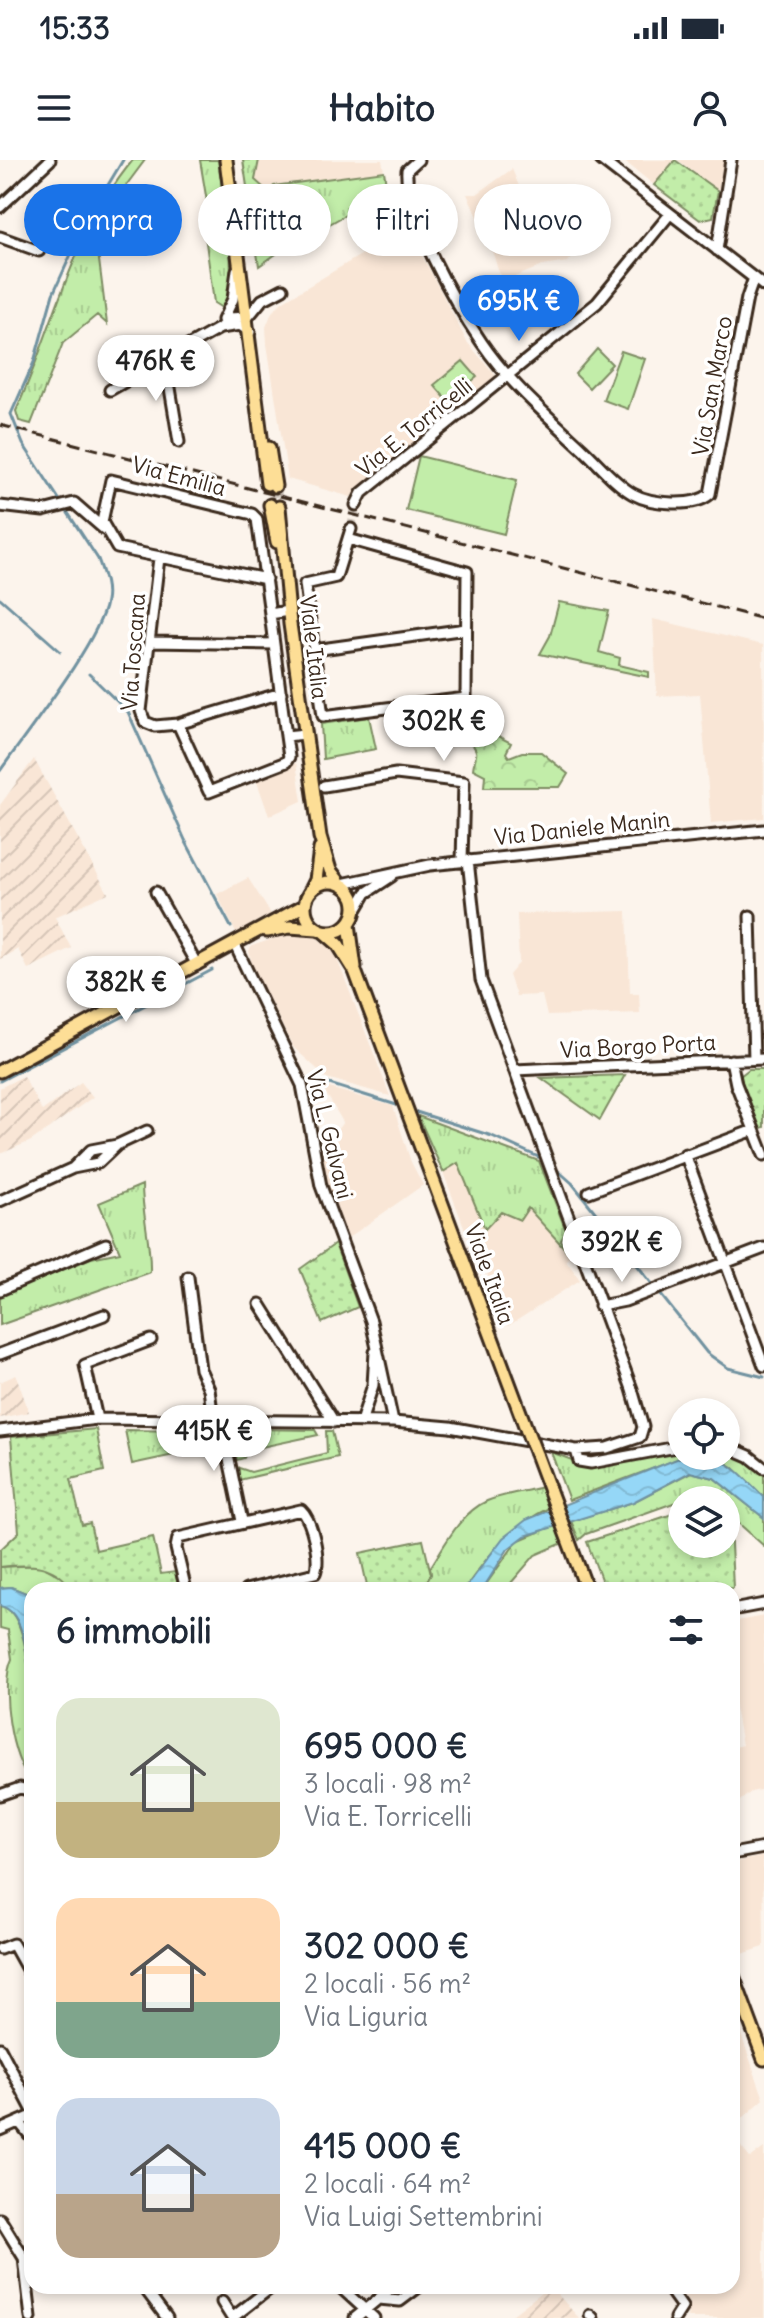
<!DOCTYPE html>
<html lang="it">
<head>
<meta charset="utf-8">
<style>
	body { margin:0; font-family:Delius,sans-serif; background:#f2f2f3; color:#1f2937; height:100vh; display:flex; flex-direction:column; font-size:30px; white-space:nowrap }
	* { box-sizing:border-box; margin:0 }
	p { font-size:26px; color:#747a83 }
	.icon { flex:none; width:44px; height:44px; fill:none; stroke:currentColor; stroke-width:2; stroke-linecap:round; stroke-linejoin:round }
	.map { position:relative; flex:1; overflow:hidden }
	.sheet { position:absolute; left:24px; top:1422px; width:716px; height:712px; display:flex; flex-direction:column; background:#fff; border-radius:24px; box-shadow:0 4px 12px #0003 }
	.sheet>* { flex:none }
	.guide { position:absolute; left:24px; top:24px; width:716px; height:72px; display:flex; gap:16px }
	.tools { position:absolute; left:668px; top:1238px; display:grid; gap:16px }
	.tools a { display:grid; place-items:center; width:72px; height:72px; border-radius:50%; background:#fff; box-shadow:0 4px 12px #0003; font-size:40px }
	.price { position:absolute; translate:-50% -68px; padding:0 18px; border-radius:28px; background:#fff; color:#222; font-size:26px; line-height:52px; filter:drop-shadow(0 2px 4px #0008) }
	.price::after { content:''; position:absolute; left:50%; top:48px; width:24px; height:18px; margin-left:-12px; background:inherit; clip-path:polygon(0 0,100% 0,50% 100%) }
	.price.current { background:#1a73e8; color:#fff }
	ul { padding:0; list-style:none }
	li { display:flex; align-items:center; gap:24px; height:200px; padding:0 32px }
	li span { display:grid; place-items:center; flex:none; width:224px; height:160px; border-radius:24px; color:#555 }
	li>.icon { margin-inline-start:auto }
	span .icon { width:96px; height:96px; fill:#fffc; stroke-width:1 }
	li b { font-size:34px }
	h2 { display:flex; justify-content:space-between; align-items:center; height:96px; padding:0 32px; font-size:34px }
	.tag { padding:0 28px; border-radius:36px; background:#fff; box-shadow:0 4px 12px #0003; font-size:28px; line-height:72px }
	.tag.current { background:#1a73e8; color:#fff }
	.status { display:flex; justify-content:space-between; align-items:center; height:56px; padding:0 40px; background:#fff; direction:ltr }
	.status svg { height:22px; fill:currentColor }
	header { display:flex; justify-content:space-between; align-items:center; height:104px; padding:0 32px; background:#fff; font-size:36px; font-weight:800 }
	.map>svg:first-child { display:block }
</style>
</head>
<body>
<div class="status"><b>15:33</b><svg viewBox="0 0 49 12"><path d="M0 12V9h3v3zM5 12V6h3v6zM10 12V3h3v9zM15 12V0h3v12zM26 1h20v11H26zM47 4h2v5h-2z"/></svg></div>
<header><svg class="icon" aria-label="menu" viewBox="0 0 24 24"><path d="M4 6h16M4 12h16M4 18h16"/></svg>Habito<svg class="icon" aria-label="person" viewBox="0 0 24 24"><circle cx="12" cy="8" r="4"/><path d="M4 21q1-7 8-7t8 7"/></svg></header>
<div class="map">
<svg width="764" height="2158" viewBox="0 0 764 2158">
	<defs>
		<pattern id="industrial-furrows" width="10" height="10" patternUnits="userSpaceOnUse" patternTransform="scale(2)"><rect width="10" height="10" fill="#f9e6d6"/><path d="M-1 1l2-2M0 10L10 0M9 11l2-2" fill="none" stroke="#d6c5b7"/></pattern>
		<pattern id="grass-tufts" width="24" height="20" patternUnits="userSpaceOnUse" patternTransform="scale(2)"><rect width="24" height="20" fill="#c2eda9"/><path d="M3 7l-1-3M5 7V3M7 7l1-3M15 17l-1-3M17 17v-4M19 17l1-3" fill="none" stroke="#a8cb91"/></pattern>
		<pattern id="forest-crowns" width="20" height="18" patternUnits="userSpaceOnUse" patternTransform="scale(2)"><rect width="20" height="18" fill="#c2eda9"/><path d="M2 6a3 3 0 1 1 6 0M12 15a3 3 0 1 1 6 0" fill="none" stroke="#a8cb91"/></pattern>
		<pattern id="park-dots" width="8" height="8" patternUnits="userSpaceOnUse" patternTransform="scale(2)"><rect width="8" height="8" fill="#c2eda9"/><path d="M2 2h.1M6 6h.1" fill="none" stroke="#a8cb91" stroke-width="1.8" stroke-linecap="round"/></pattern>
		<pattern id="water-waves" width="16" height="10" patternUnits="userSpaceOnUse" patternTransform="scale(2)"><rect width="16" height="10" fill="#95d7f7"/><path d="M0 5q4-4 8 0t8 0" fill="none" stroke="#81b9d3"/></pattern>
	</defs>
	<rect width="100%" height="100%" fill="#fcf4ec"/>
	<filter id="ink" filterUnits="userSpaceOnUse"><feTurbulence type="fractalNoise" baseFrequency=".0125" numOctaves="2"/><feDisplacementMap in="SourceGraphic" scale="16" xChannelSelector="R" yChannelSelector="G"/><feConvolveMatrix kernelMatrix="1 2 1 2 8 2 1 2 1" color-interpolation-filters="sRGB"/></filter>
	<g filter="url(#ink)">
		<path fill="#f9e6d6" d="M259,0H382L384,11L274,26L269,31L255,21Z
			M623,0H675L654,25Z
			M678,0H724L718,31Z
			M512,9L531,56L558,47L575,93L568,102L542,106L502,122L487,75L467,34H477Z
			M401,71L411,74L467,182L496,216L351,337L288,319L267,184L266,167L272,152L282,142Z
			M653,459L763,485L764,658L711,663L700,534L657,536Z
			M296,603L302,641L269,656L256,619Z
			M248,718L271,754L236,773L217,734Z
			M627,751L630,833H639L640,853L547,856L542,835L516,836L509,815L519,803L517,754Z
			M287,774L316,777L334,791L390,936L327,918L293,887L252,805L249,791L252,786Z
			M318,920L329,928L393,946L411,1002L423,1025L348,1078L327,1028L322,990L343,962Z
			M458,1002L486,1068L501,1052L528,1048L571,1095L566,1100L580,1120L508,1166L482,1101L476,1098L443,1012Z
			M764,1456V1629L751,1632L732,1647V1588L742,1585L732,1531V1462Z
			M763,1696L764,1787L739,1795L732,1774V1703Z
			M732,1849L764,1939L732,1968Z
			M732,1976L750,1998L764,1988V2158H687L689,2143L676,2126H732Z"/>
		<path fill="url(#industrial-furrows)" d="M34,599L108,733L55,757L71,788L28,809L18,789L0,799V645Z
			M23,916L42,951L81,922L93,937L31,981L0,994V928Z
			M16,1215L29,1252L0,1258V1222Z
			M550,2126L579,2158H508Z"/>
		<path fill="url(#grass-tufts)" stroke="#7e8c64" stroke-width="2" d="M133,0H145L113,43L96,76L107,164L97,155L63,183L31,264L19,261L16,251C55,164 71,75 133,0Z
			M200,0H218C222,32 242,124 222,148L214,143L205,75L210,60Z
			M243,0H259L255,20L264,28L276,94L259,106Z
			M384,11L387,31L293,85L284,45L271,47L269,31L274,26Z
			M369,557L376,589L323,599L321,564Z
			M418,956L539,1001L566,1071L561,1080L568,1092L528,1048L520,1060L501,1052L485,1069L458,1003L443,1012Z
			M142,1025C142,1055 151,1082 150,1112L0,1165V1136L91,1098L120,1092L99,1043Z
			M249,1269L315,1270L318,1275L247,1290L244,1298L237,1300L231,1275L236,1270Z
			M125,1270L183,1271L188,1292L132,1304Z
			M326,1271H332L338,1297L239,1320V1308L251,1312L327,1293Z
			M682,1288V1296H686L569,1340L551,1292L577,1302Z
			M726,1288L764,1310V1337L733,1307L714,1296H726Z
			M691,1312L714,1318L764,1358V1386L726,1352V1340H682L586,1374L579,1380L571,1361L633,1342Z
			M542,1327L549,1348C510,1367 488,1395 464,1430H422L431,1414L430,1408C445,1385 460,1353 487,1341C503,1334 524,1332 542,1327Z
			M555,1365L563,1383L535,1395L505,1430H482L517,1381Z
			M40,1405L66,1419L72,1430H32V1446L26,1433L11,1427L0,1428V1407Z
			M0,1446C38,1451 32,1592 32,1623C10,1600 0,1524 12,1499L8,1470L0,1468Z"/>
		<path fill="url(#forest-crowns)" stroke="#7e8c64" stroke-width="2" d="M479,571L494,574L511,583L506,593L509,597L522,592H541L568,614L560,627H484L485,615L473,609C474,597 481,594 471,583L472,576Z"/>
		<path fill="url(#park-dots)" stroke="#7e8c64" stroke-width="2" d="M675,0L718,31L713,57L700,60L654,25Z
			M764,909V967L758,969L740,916L749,909Z
			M625,915L600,960L541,918Z
			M335,1084L358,1147L322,1163L300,1109Z
			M96,1269L104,1311L71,1319L82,1365L90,1363L96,1390L153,1377L161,1414L175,1412L179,1430H72C56,1402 28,1404 0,1407V1390L19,1372L11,1277Z
			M682,1351V1384H726V1360L730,1362L733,1428L605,1430L587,1382Z
			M423,1380L431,1414L422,1430H368L360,1393Z"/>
		<path fill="#c2eda9" stroke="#7e8c64" stroke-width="2" d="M597,189L612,204L589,228L575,214Z
			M621,191L645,199L628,249L603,240Z
			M463,201L477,217L447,240L434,225Z
			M419,296L517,320L504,374L406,350Z
			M559,442L609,451L599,492L620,498L619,505L649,512V517L540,494L550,476Z"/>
		<path fill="url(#water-waves)" stroke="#7192a0" stroke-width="2" d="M684,1296C730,1296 733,1307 764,1337V1358L714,1318L690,1312L633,1342L525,1376L508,1389L482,1430H464L503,1378L526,1360Z
			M11,1427L26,1433L32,1446V1560C29,1533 32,1451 0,1446V1428Z"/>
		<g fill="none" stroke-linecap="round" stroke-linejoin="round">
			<path stroke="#7192a0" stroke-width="3" d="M0,438L60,491
				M89,514L128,552L185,680L231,767
				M0,611C25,575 100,480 106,442C109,427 103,413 98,399L23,284L11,254L34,202L53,134L68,101L84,65L123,0
				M0,921L212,810
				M323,922L403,947
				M410,950L492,976L545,1000
				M554,1007L572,1023L707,1193L728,1208L764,1217"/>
			<path stroke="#d5ccc3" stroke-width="9" stroke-dasharray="9 4.5" stroke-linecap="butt" d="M351,369L356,345"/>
			<path stroke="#d5ccc3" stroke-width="11" stroke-dasharray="11 5.5" stroke-linecap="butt" d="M275,326L279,347"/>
			<g stroke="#3b2a1e" stroke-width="15">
				<path id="minor" d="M418,0L407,10C404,55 456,145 482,183C509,223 548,256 583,289C599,304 614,323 633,334C651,344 694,348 710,334L747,138L754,118
					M601,0L764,126
					M0,47L50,0
					M0,77L39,91
					M717,90L731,0
					M223,160L233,139L237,110
					M220,168L229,158L248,157L262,140L283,129
					M165,198L179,282
					M110,230L220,168L240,165L250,172
					M356,345L362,333L597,143L670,54
					M0,346L43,351L74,343L104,369
					M348,379L467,412L466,538L323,556L305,424L336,417L351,369
					M159,398L141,551L145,562L155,566L178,564L209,632L286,602L289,597L286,576L305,574
					M266,419L117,388L102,362L111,320L252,354L257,359L270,454L288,451
					M270,454L286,576
					M149,482L274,484
					M314,490L466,469
					M178,564L281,533
					M324,626L396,614L464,622L462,701
					M342,724L430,705L764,670
					M156,732L197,805
					M356,750L366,733L392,716
					M750,756L754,899
					M235,785L302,925L321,1026L371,1161L393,1262
					M731,900L736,924L764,995
					M514,910L764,899
					M117,985L98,1003L73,1008L91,990L117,985L147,971
					M685,994L764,1206
					M589,1032L754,970
					M0,1041L73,1008
					M188,1117L200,1209L209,1229L213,1260
					M0,1130L106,1084
					M260,1144L334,1262
					M600,1146L625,1141L764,1088
					M0,1194L104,1155
					M97,1259L85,1205L151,1180
					M221,1261L242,1361
					M361,1262L373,1225L375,1192
					M0,1271L97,1259L393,1262L450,1267L576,1290L607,1288L640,1277L643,1267L632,1229L481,820L468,700
					M726,1286L749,1296L764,1308
					M576,1290L579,1301L591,1303L682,1286
					M186,1430L176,1388L178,1378L301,1350C312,1360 321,1399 315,1413L246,1430
					M732,1450L764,1444
					M0,1635L20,1628L32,1631
					M732,1694L764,1688
					M0,1789L13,1784L32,1818
					M0,1888L32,1949
					M19,1962L32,1978
					M0,1970L32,1956
					M0,2059L24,2098L31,2158
					M143,2126L167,2158
					M339,2126L374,2158
					M667,2126L682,2147L675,2158
					M379,2139L400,2141L420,2126
					M222,2142L232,2158L273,2126
					M590,2155L593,2158
					M355,2158L394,2126"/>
			</g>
			<g stroke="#3b2a1e" stroke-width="17">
				<path id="major" d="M226,0L267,324
					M269,288L275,326
					M270,345L277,382
					M279,347L290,464L320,677L330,710L340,723
					M305 747a25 25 0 1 1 50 0a25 25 0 1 1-50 0Z
					M311,730L316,720L320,689
					M349,764L355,807
					M267,771L290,767L317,769
					M323,771L338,784L355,811L527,1271
					M0,911L305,745
					M536,1294L587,1430
					M732,1813L764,1899"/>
			</g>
			<use href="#minor" stroke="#fff" stroke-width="9"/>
			<use href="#major" stroke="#fdde96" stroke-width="11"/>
			<path stroke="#3b2a1e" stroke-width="3" stroke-dasharray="12 6" stroke-linecap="butt" d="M0,265L764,459"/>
			<g stroke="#3b2a1e" stroke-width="17" stroke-linecap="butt">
				<path id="major-bridge" d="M527,1271L536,1294"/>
			</g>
			<use href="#major-bridge" stroke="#fdde96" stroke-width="11"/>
		</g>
	</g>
	<g text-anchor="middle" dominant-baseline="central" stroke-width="7" stroke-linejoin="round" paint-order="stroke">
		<g font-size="22" fill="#3b2a1e" stroke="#fff">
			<text transform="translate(712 226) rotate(-80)">Via San Marco</text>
			<text transform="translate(414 267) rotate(-39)">Via E. Torricelli</text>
			<text transform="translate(179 316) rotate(15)">Via Emilia</text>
			<text transform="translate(314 487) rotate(83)">Viale Italia</text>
			<text transform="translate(133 492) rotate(-86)">Via Toscana</text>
			<text transform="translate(582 668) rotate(-6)">Via Daniele Manin</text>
			<text transform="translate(638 886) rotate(-3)">Via Borgo Porta</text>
			<text transform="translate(330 974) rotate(76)">Via L. Galvani</text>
			<text transform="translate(490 1114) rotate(70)">Viale Italia</text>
		</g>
	</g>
</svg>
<div class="tools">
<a><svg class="icon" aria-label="locate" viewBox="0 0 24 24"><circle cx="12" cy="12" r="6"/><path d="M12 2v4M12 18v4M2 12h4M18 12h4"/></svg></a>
<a><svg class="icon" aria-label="layers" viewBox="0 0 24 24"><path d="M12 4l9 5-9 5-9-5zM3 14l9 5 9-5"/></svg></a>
</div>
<b class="price current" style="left:519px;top:183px">695K €</b>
<b class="price" style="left:156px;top:243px">476K €</b>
<b class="price" style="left:444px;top:603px">302K €</b>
<b class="price" style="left:126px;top:864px">382K €</b>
<b class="price" style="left:622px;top:1124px">392K €</b>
<b class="price" style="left:214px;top:1313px">415K €</b>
<div class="guide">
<a class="tag current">Compra</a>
<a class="tag">Affitta</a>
<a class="tag">Filtri</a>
<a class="tag">Nuovo</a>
</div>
<section class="sheet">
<h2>6 immobili<svg class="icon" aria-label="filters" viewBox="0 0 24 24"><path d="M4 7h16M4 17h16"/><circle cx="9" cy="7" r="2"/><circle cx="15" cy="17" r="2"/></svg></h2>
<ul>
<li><span style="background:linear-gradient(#dfe7d0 65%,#c2b280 0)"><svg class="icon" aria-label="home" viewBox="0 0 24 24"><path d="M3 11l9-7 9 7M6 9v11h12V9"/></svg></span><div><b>695 000 €</b><p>3 locali · 98 m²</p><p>Via E. Torricelli</p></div></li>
<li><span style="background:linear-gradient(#ffd9b3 65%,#7fa58c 0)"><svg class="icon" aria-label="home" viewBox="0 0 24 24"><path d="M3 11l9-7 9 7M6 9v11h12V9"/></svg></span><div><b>302 000 €</b><p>2 locali · 56 m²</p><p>Via Liguria</p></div></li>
<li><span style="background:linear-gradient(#c9d6e8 60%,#b9a48a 0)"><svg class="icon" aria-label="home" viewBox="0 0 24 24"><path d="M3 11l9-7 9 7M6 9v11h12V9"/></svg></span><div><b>415 000 €</b><p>2 locali · 64 m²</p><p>Via Luigi Settembrini</p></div></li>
</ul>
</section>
</div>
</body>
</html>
